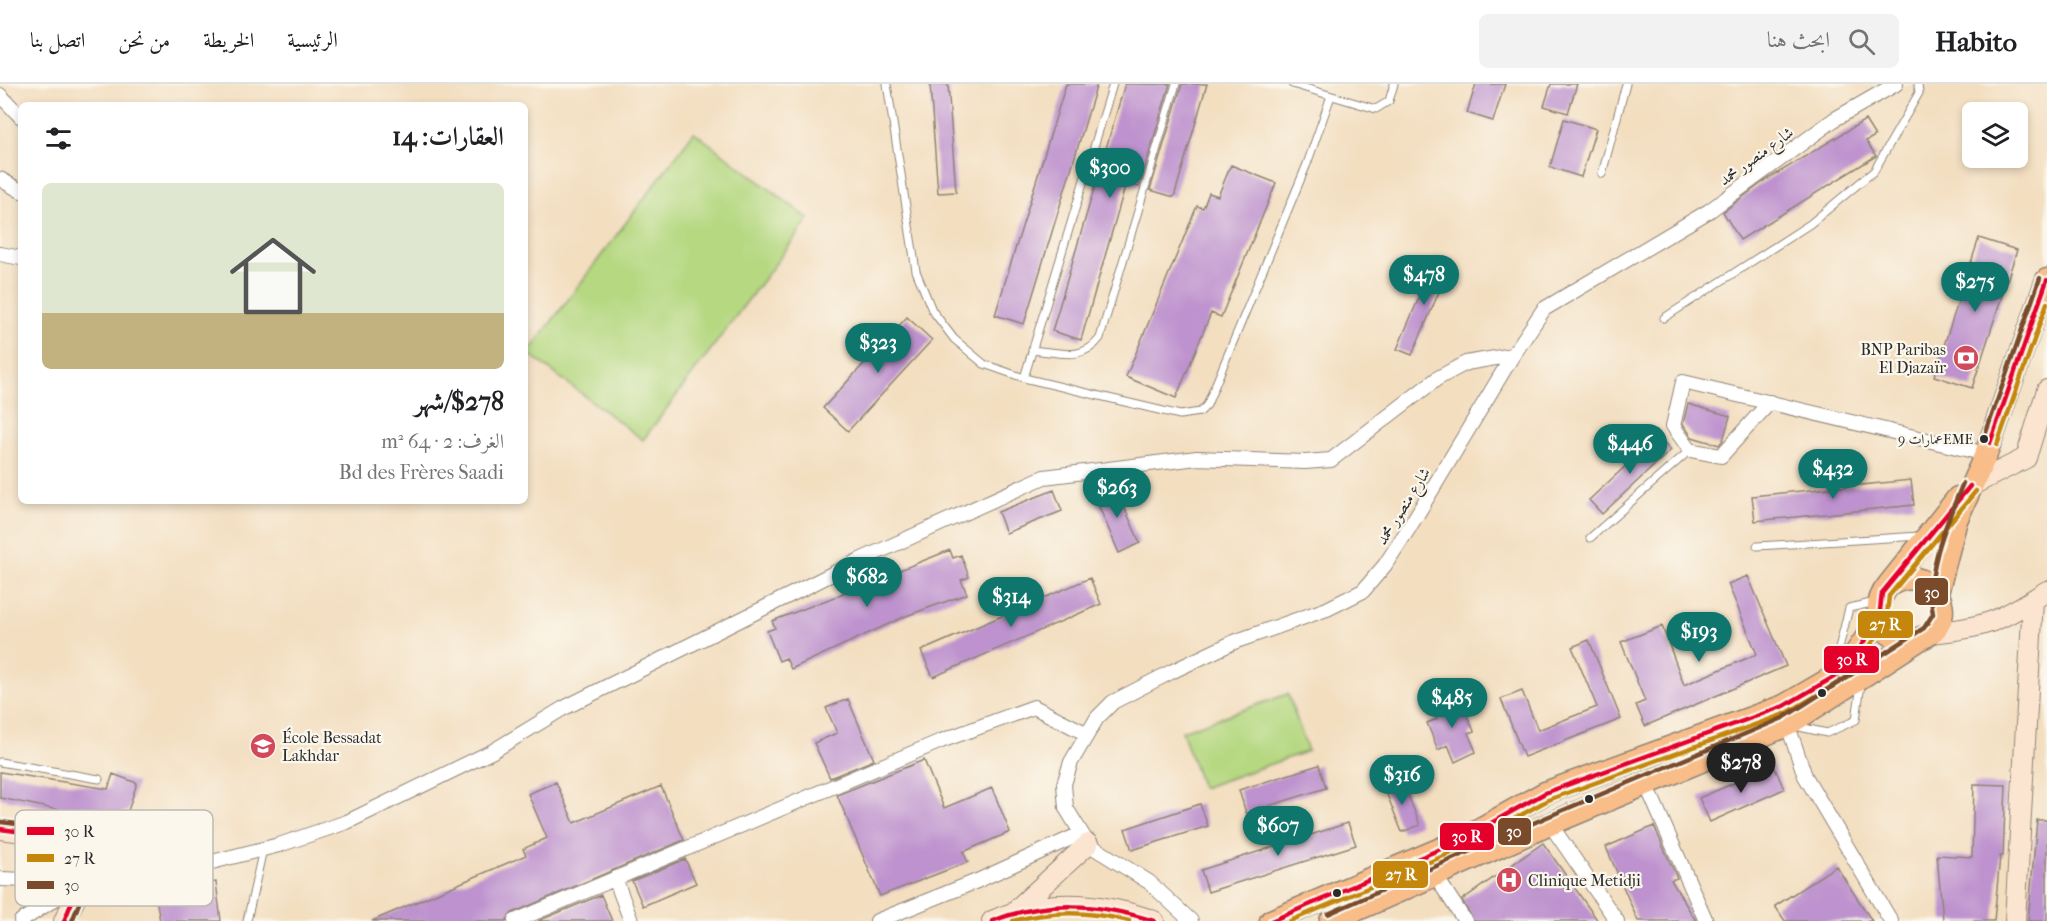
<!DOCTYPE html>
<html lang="ar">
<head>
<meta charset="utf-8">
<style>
	body { margin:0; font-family:"IM FELL French Canon",Amiri,serif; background:#f2f2f2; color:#202124; direction:rtl; height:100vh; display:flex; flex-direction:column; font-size:22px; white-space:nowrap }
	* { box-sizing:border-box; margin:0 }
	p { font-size:20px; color:#757577 }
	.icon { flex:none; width:33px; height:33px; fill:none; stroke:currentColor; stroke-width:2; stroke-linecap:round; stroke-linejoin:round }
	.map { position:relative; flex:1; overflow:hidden; direction:ltr }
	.details { position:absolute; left:18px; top:18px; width:510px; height:402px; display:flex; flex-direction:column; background:#fff; border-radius:9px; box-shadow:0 3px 9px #0003; direction:rtl }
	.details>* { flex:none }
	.controls { position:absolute; left:1962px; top:18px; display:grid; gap:12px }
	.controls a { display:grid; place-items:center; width:66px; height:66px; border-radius:9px; background:#fff; box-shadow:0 3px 9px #0003; font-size:30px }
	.price { position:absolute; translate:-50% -51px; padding:0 14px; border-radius:21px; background:#0f766e; color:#fff; font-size:20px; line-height:39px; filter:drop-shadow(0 2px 3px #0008) }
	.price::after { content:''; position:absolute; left:50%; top:36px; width:18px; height:14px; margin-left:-9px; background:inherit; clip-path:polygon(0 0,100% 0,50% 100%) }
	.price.active { background:#222; color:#fff }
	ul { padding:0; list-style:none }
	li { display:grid; align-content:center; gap:12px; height:318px; padding:0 24px }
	li span { display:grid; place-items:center; height:186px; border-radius:9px; color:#555 }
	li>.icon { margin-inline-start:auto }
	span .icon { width:108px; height:108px; fill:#fffc; stroke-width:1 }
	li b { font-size:26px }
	h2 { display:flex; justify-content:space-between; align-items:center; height:72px; padding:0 24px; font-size:26px }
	header { display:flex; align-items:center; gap:36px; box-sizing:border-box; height:84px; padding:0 30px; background:#fff; border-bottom:2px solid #e0e0e0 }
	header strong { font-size:28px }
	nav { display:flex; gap:33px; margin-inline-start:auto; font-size:21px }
	.search { width:420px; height:54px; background:#f2f2f2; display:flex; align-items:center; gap:15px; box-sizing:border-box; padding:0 21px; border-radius:9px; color:#757577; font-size:22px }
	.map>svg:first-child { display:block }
</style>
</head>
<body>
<header>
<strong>Habito</strong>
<div class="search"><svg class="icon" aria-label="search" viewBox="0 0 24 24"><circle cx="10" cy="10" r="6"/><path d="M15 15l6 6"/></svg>ابحث هنا</div>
<nav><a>الرئيسية</a><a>الخريطة</a><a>من نحن</a><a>اتصل بنا</a></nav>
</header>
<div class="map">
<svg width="2047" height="837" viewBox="0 0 2047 837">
	<rect width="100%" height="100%" fill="#fbf7ec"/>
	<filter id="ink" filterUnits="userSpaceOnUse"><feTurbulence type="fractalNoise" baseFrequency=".0167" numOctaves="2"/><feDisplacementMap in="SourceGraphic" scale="12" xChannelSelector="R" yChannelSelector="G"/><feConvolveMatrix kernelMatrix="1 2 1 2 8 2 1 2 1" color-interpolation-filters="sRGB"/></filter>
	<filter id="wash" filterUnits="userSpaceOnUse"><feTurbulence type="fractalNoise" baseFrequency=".008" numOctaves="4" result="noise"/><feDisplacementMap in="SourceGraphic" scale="24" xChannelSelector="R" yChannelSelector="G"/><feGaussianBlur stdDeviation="1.35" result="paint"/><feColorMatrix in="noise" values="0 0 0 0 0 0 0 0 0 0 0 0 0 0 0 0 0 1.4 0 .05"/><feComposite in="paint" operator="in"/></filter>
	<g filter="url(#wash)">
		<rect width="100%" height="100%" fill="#f3dec0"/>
		<path fill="#b5d881" stroke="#708256" stroke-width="1.5" d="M694,48L809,135L643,356L528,269Z
			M1288,610L1308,667L1202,704L1182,647Z"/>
		<g id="blocks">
			<path fill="#bd92ce" d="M930,0H948L956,108L938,109Z
				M1066,0H1097L1024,240L995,231Z
				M1125,0H1170L1139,103L1126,99L1081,256L1052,247Z
				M1182,0H1207L1174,113L1150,106Z
				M1476,0H1505L1493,37L1467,29Z
				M1551,0H1577L1568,29L1544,22Z
				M1564,35L1596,45L1581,93L1550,83Z
				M1865,36L1875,52L1866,57L1876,72L1740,156L1723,128L1763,98Z
				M1231,81L1276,99L1221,233L1211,229L1176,314L1126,293L1197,122L1203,124L1209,109L1218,112Z
				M1979,154L2017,166L1972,304L1934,292Z
				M1436,174L1451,180L1412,271L1397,265Z
				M907,233L932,256L848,347L823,324Z
				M1688,320L1730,332L1723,356L1719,361L1692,353L1683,340Z
				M1658,352L1671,366L1602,430L1589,416Z
				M1911,396L1914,421L1755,437L1752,412Z
				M1115,402L1140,459L1119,469L1094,411Z
				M1054,406L1062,427L1006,449L998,428Z
				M950,466L953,474L961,471L969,493L961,496L967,510L906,532L791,585L786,574L779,577L767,547L775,544L772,537L837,512L889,486L890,490Z
				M1748,492L1786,582L1645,642L1636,621L1645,617L1621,558L1662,542L1684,601L1757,570L1728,500Z
				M1090,494L1101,520L933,593L921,567Z
				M1589,556L1621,635L1524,673L1501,615L1522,607L1538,646L1597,623L1572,563Z
				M1451,611L1459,630L1465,627L1474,647L1468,649L1476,668L1455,678L1448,661L1438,666L1427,639L1437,635L1430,620Z
				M848,615L874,676L830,694L814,659L837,649L826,624Z
				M924,676L944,724L992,704L1010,748L963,768L968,778L880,812L837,711Z
				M1319,681L1326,704L1246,729L1239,706Z
				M1774,682L1784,705L1710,738L1699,714Z
				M0,688L108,705L113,690L137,699L128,727L103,735L0,714Z
				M1402,696L1420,741L1402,748L1384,703Z
				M556,698L574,739L661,702L684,756L512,829L506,837H372L526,771L523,765L547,754L528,710Z
				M1974,700L2006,701L2003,772H2000L1994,837H1943L1937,771L1972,773Z
				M1200,720L1208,742L1132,766L1125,745Z
				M2037,736H2047V837H2028Z
				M1348,739L1356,761L1208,808L1201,786Z
				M1654,742L1677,794L1671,796L1696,837H1638L1606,763Z
				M1543,759L1598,837H1474L1462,816Z
				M685,775L696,799L643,822L632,797Z
				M1836,782L1872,837H1785L1775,822Z
				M216,798L221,837H160L155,807Z
				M601,811L612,837H538Z"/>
		</g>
	</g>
	<g filter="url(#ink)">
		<use href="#blocks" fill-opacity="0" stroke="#8f8476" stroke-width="1.5"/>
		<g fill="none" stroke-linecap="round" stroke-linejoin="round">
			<g stroke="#8f8476" stroke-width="9">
				<path id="lane" d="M887,0L916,187L932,226L954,255L984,280L1024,294L1180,331L1200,328L1207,321L1307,80L1331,12
					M1292,0L1376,25L1389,17L1394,0
					M1602,90L1626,0
					M1664,234L1810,140L1874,87L1919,9L1918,0
					M1032,266C1058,268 1083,278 1100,254L1176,0
					M1024,294L1113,0
					M1590,454L1690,366
					M1757,462L1920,452
					M1842,579L1839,564L1849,524L1876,518
					M1795,642L1827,649L1856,636L1861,600
					M0,678L99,695
					M247,837L263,765"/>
			</g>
			<g stroke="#8f8476" stroke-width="16">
				<path id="street" d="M0,11L21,33
					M0,95L21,107
					M0,170L21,174
					M1770,318L1721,372L1690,366L1673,342L1683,298L1986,370
					M1786,636L1805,692L1891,837
					M1646,700L1706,837
					M1550,740L1617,837
					M1431,785L1465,837
					M615,794L631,837
					M0,795L81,798L134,788L196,782L279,761L347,738L493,667L562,625L860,476L1044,393L1197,374L1305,378L1331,376L1438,294L1466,279L1513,271
					M21,837L81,798
					M515,837L941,657L1034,623L1087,650
					M877,837L977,797L1080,750
					M1191,837L1149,798L1088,760L1066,724L1064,700L1071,678L1097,634L1113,618L1171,588L1234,558L1327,525L1363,507L1385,481L1409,444L1513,271L1544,225L1709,127L1835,35L1896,0"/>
			</g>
			<g stroke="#8f8476" stroke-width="22">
				<path id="secondary" d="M1970,402L2026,374L2047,306
					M1930,549C1986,544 2000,537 2047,507
					M0,745L63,753C76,761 82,781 81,796C80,809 69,826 64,837
					M1016,826L1088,760
					M992,837C1045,813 1101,818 1154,837
					M2015,837L2033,516"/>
			</g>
			<g stroke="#8f8476" stroke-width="25">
				<path id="primary" d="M1888,502C1929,474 1963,531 1926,552C1916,557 1905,558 1895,553C1874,542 1875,518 1888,502L1958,414
					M1937,509L1956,436L1986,370L2047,196
					M1271,837L1457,758L1545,709L1784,622L1844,587L1879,535
					M1331,837L1550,740L1787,641L1920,555"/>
			</g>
			<use href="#lane" stroke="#fff" stroke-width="7"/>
			<use href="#street" stroke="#fff" stroke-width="14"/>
			<use href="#secondary" stroke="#fce5d0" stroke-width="20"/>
			<use href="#primary" stroke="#f8bd89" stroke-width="22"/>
			<g stroke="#fbf7ec" stroke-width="9">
				<path id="bus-1" d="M1990,359L2047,196
					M0,745L63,753L71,761L79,778L81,796L64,837
					M992,837C1047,816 1098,819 1154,837
					M1271,837L1457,758L1545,709L1784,622L1844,587L1879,535L1882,509L1970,402"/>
			</g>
			<g stroke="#fbf7ec" stroke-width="9">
				<path id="bus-2" d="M1997,361L2047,219
					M1013,837C1052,826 1090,827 1129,837
					M1290,837L1460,765L1548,716L1787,629L1848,593L1886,539L1889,512L1976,407"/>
			</g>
			<g stroke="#fbf7ec" stroke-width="9">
				<path id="bus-3" d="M1983,357L2040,194
					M1,738L65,746L77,757L86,776L88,797L72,837
					M1328,830L1547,733L1783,634L1924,544L1933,530C1925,487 1947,438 1963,399"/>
			</g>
			<use href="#bus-1" stroke="#e4002b" stroke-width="4.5"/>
			<use href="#bus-2" stroke="#c4870b" stroke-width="4.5"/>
			<use href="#bus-3" stroke="#7a4b2a" stroke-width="4.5"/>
		</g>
	</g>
	<defs>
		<g id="bank-disc" transform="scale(1.35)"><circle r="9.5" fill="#d1495b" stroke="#fbf7ec"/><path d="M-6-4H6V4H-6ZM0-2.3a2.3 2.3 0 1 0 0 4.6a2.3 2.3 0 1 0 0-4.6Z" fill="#fff"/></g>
		<g id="school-disc" transform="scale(1.35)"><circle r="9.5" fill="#d1495b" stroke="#fbf7ec"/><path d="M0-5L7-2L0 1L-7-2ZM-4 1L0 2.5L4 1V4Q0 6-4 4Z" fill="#fff"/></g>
		<g id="hospital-disc" transform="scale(1.35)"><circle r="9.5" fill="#d1495b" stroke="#fbf7ec"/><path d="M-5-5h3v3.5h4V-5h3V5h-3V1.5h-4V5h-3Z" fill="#fff"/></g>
	</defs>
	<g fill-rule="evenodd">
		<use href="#bank-disc" x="1966" y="274"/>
		<use href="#school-disc" x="263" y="662"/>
		<use href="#hospital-disc" x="1509" y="796"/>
	</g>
	<g fill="#2b2b2b" stroke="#fbf7ec" stroke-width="2">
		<circle cx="1984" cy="355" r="5"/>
		<circle cx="1822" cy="609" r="5"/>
		<circle cx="1589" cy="715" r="5"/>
		<circle cx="1337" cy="809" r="5"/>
	</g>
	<g text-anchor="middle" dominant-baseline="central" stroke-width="4.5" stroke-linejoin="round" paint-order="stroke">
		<g font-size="14" fill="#2b2b2b" stroke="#fbf7ec" text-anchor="end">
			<text x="1973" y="355">عمارات 9EME</text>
		</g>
		<g font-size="16" fill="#2b2b2b" stroke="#fbf7ec">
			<text transform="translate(1756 72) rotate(-36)">شارع منصور محمد</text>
			<text transform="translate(1403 422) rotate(-58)">شارع منصور محمد</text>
		</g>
		<g font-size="16" fill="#2b2b2b" stroke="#fbf7ec" text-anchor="start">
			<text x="1946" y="265" text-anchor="end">BNP Paribas<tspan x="1946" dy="18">El Djazaïr</tspan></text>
			<text x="282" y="653">École Bessadat<tspan x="282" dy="18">Lakhdar</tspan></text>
			<text x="1528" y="796">Clinique Metidji</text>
		</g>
	</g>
	<rect x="15" y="726" width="198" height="96" rx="9" fill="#fbf7ec" stroke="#bdbab2" stroke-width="1.5"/>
	<rect x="27" y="743" width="27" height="8" fill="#e4002b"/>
	<rect x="27" y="770" width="27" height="8" fill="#c4870b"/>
	<rect x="27" y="797" width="27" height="8" fill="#7a4b2a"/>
	<g font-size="16" fill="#2b2b2b">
		<text x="64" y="753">30 R</text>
		<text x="64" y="780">27 R</text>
		<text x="64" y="807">30</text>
	</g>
	<g stroke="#fbf7ec" stroke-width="2">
		<rect x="1914" y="493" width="35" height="29" rx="6" fill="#7a4b2a"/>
		<rect x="1857" y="526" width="57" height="29" rx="6" fill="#c4870b"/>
		<rect x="1823" y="561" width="57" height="29" rx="6" fill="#e4002b"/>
		<rect x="1497" y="733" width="35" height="29" rx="6" fill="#7a4b2a"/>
		<rect x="1439" y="738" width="56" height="29" rx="6" fill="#e4002b"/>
		<rect x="1372" y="776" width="57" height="29" rx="6" fill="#c4870b"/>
	</g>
	<g font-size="16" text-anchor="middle" font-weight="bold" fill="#fff">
		<text x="1932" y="514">30</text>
		<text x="1885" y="546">27 R</text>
		<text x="1852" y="581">30 R</text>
		<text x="1514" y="753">30</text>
		<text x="1467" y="758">30 R</text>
		<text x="1401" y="796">27 R</text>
	</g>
</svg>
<div class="controls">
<a><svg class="icon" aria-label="layers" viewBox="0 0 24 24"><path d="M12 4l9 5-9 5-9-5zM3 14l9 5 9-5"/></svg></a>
</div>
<b class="price" style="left:1110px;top:115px">$300</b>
<b class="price" style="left:1424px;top:222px">$478</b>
<b class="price" style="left:1975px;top:229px">$275</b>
<b class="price" style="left:878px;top:290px">$323</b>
<b class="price" style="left:1630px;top:391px">$446</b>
<b class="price" style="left:1833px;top:416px">$432</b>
<b class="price" style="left:1117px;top:435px">$263</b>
<b class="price" style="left:867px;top:524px">$682</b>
<b class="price" style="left:1011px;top:544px">$314</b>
<b class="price" style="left:1699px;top:579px">$193</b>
<b class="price" style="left:1452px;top:645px">$485</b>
<b class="price active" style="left:1741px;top:710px">$278</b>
<b class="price" style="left:1402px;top:722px">$316</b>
<b class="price" style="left:1278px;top:773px">$607</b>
<section class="details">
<h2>العقارات: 14<svg class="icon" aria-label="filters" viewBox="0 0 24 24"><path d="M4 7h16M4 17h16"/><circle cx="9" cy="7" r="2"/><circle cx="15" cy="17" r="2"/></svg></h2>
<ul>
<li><span style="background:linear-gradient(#dfe7d0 70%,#c2b280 0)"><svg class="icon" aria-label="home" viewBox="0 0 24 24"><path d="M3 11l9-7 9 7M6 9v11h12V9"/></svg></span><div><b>$278/شهر</b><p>الغرف: 2 · 64 m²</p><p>Bd des Frères Saadi</p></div></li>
</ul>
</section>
</div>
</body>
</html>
